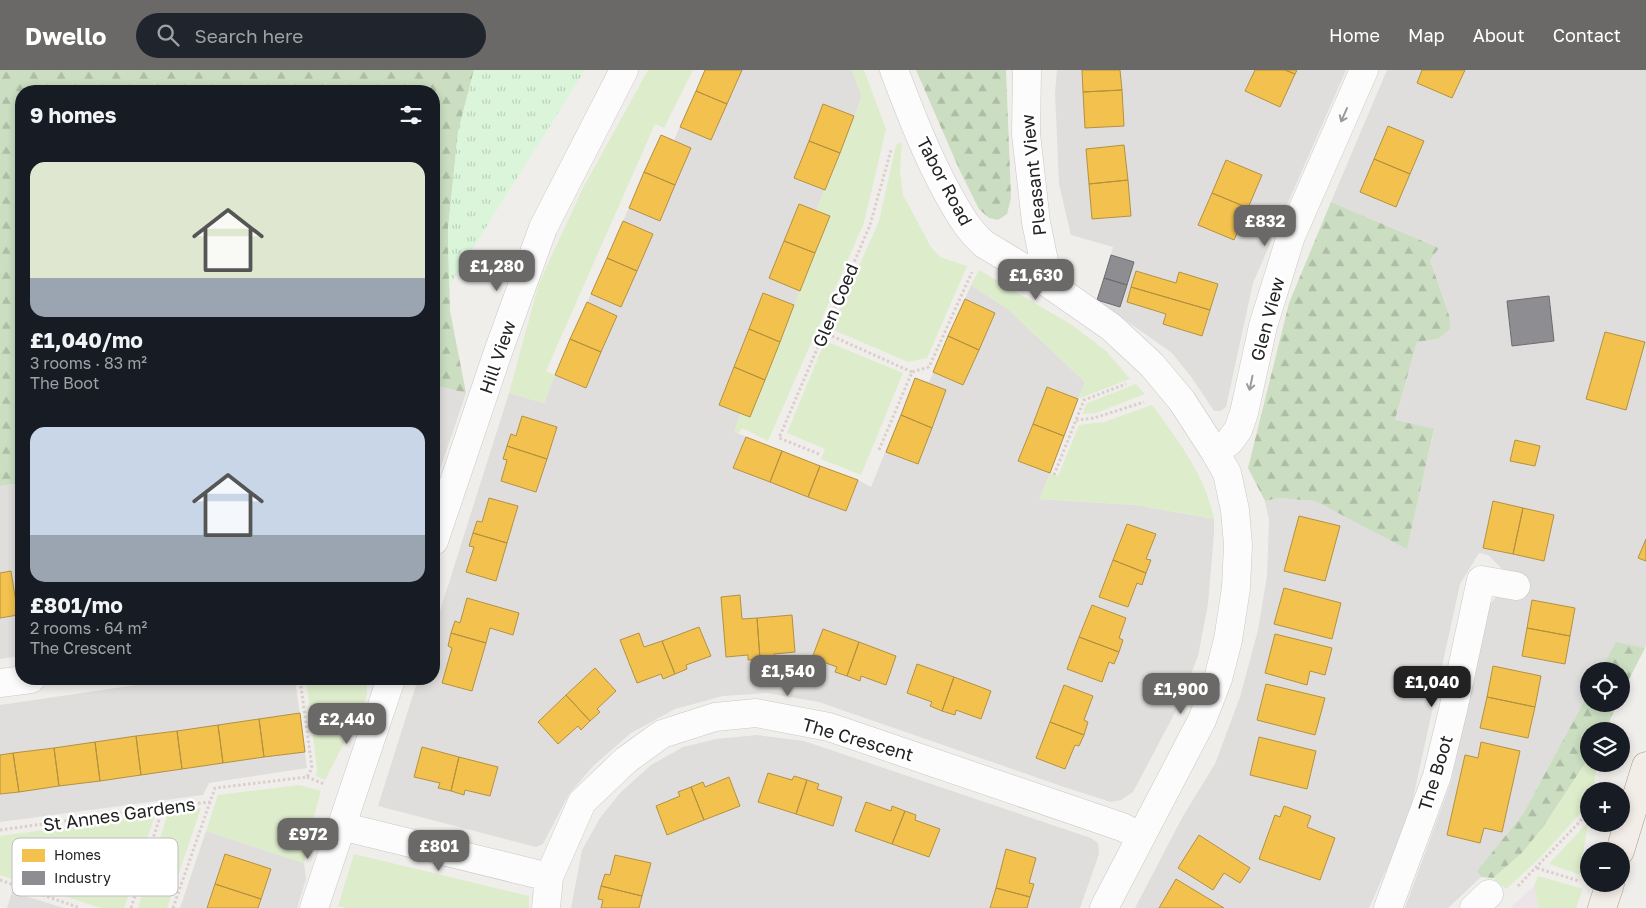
<!DOCTYPE html>
<html lang="en">
<head>
<meta charset="utf-8">
<style>
	body { margin:0; font-family:"Golos Text",sans-serif; background:#20242c; color:#f1f3f6; height:100vh; display:flex; flex-direction:column; font-size:19px; white-space:nowrap }
	* { box-sizing:border-box; margin:0 }
	p { font-size:16px; color:#9ea1a6 }
	.icon { flex:none; width:28px; height:28px; fill:none; stroke:currentColor; stroke-width:2; stroke-linecap:round; stroke-linejoin:round }
	.map { position:relative; flex:1; overflow:hidden }
	.details { position:absolute; left:15px; top:15px; width:425px; height:600px; display:flex; flex-direction:column; background:#171b24; border-radius:20px; box-shadow:0 2px 8px #0003 }
	.details>* { flex:none }
	.tools { position:absolute; left:1580px; top:592px; display:grid; gap:10px }
	.tools a { display:grid; place-items:center; width:50px; height:50px; border-radius:50%; background:#171b24; box-shadow:0 2px 8px #0003; font-size:25px }
	.price { position:absolute; translate:-50% -42px; padding:0 11px; border-radius:10px; background:#6a6968; color:#fff; font-size:16px; line-height:32px; filter:drop-shadow(0 1px 2px #0008) }
	.price::after { content:''; position:absolute; left:50%; top:30px; width:15px; height:11px; margin-left:-8px; background:inherit; clip-path:polygon(0 0,100% 0,50% 100%) }
	.price.current { background:#222; color:#fff }
	ul { padding:0; list-style:none }
	li { display:grid; align-content:center; gap:10px; height:265px; padding:0 15px }
	li span { display:grid; place-items:center; height:155px; border-radius:15px; color:#555 }
	li>.icon { margin-inline-start:auto }
	span .icon { width:90px; height:90px; fill:#fffc; stroke-width:1 }
	li b { font-size:21px }
	h2 { display:flex; justify-content:space-between; align-items:center; height:60px; padding:0 15px; font-size:21px }
	header { display:flex; align-items:center; gap:30px; box-sizing:border-box; height:70px; padding:0 25px; background:#6a6968; color:#fff }
	header strong { font-size:24px }
	nav { display:flex; gap:28px; margin-inline-start:auto; font-size:18px }
	.search { width:350px; height:45px; background:#20242c; display:flex; align-items:center; gap:12px; box-sizing:border-box; padding:0 18px; border-radius:28px; color:#9ea1a6; font-size:19px }
	.map>svg:first-child { display:block }
</style>
</head>
<body>
<header>
<strong>Dwello</strong>
<div class="search"><svg class="icon" aria-label="search" viewBox="0 0 24 24"><circle cx="10" cy="10" r="6"/><path d="M15 15l6 6"/></svg>Search here</div>
<nav><a>Home</a><a>Map</a><a>About</a><a>Contact</a></nav>
</header>
<div class="map">
<svg width="1646" height="838" viewBox="0 0 1646 838">
	<defs>
		<pattern id="forest-firs" width="22" height="20" patternUnits="userSpaceOnUse" patternTransform="scale(1.25)"><rect width="22" height="20" fill="#cbdec1"/><path d="M5 1l3.5 6h-7zM16 11l3.5 6h-7z" fill="#aebea6"/></pattern>
		<pattern id="park-tufts" width="24" height="20" patternUnits="userSpaceOnUse" patternTransform="scale(1.25)"><rect width="24" height="20" fill="#daf5da"/><path d="M3 7l-1-3M5 7V3M7 7l1-3M15 17l-1-3M17 17v-4M19 17l1-3" fill="none" stroke="#bbd2bb"/></pattern>
	</defs>
	<rect width="100%" height="100%" fill="#f0eeeb"/>
	<path fill="#dfdedc" d="M705,0H852L862,27L816,141L830,146L823,165L750,347L734,362L858,410L871,417L915,308L929,312L971,215L1009,240L1085,312L1040,429L1136,435L1214,449V464L1208,534L1198,586L1178,637L1133,722L1121,730L1111,732L1067,718L819,632L766,623L723,626L675,639L631,663L593,696L569,724L543,774L536,777L378,736L418,609H434V560L509,323L544,333L555,305L661,65L674,70Z
		M1057,0H1346L1253,213L1226,337L1220,341H1214L1192,308L1172,283L1097,230L1113,177L1071,165L1059,114L1055,23Z
		M1387,0H1646V575L1645,578L1616,573L1600,601H1589V622L1523,744L1477,801L1481,807L1448,838H1405L1451,712L1487,539L1510,507L1488,485L1479,483L1460,514L1408,751L1369,838H1135L1183,746L1215,694L1240,627L1258,560L1267,506L1269,450L1265,431L1278,428L1315,431L1407,478L1434,360L1395,351L1417,272L1438,269L1449,245L1430,190L1439,178L1331,132Z
		M434,315L466,323L434,417Z
		M21,413V586L0,589V416Z
		M177,609H295L307,698L209,713L203,725L0,752V635Z
		M757,665L804,671L1091,768L1098,773L1099,784L1080,838H571L582,780L600,748L620,723L651,695L683,677L716,669Z
		M206,761L304,793L306,809L297,838H180Z
		M12,822L64,838H7Z"/>
	<path fill="#ede4e9" d="M1534,816L1538,838H1510Z"/>
	<path fill="#ddeccb" d="M648,0H693L664,58L655,54L546,301L555,305L544,333L509,323L539,213L583,118Z
		M852,0H864L886,59L864,153L768,371L742,358L738,364L734,362L740,343L750,346L829,147L816,141L862,27Z
		M902,72L900,101L903,125L931,177L940,187L967,196L927,288L908,292L831,259L879,151L896,75Z
		M979,200L1072,255L1106,281L1130,309L1078,329L1085,312L1009,240L971,215Z
		M825,271L903,303L861,405L821,389L825,379L787,363Z
		M1136,314L1145,324L1096,343L1082,344L1087,333Z
		M1152,335C1178,370 1205,405 1214,449L1136,435L1039,429L1050,403L1058,406L1079,355L1104,352Z
		M306,609H365C369,618 367,626 364,635L325,710L316,706L317,699Z
		M1589,687V694H1597L1593,721H1589V734L1539,789L1506,819L1493,808L1522,783L1543,757Z
		M299,715L321,721L311,757L304,793L206,761L218,725Z
		M201,738L167,838H138L168,743Z
		M155,745L124,838H101L0,805V766Z
		M1588,752L1580,805L1549,794Z
		M354,784L529,826V838H346L338,836Z
		M1538,806L1583,819L1576,838H1538L1534,816Z"/>
	<path fill="url(#forest-firs)" d="M0,0H474L458,62L448,159L450,241L466,323L434,315V21H21V413L0,416Z
		M916,0H1006L1011,128L1007,144L998,150L989,148L979,139L960,101Z
		M1331,132L1439,178L1430,190L1449,245L1450,259L1438,269L1417,272L1395,350L1434,359L1407,479L1315,431L1278,428L1265,431L1248,398L1289,233Z
		M1616,572L1645,578L1621,625V601H1600Z
		M1589,622V634H1617L1605,661H1589V687L1543,757L1522,783L1493,808L1481,807L1477,801L1523,744Z"/>
	<path fill="url(#park-tufts)" d="M474,0H585L449,216L448,159L458,62Z"/>
	<path fill="#f2c14e" stroke="#b49141" d="M705,0H742L727,34L696,21Z
		M1082,0H1120L1122,20L1083,22Z
		M1255,0H1285L1295,4L1280,37L1245,21Z
		M1285,0H1297L1295,4Z
		M1422,0H1465L1452,28L1417,13Z
		M1122,20L1124,56L1085,58L1083,22Z
		M696,21L727,34L711,70L680,57Z
		M823,34L854,46L840,83L809,71Z
		M1388,56L1424,71L1410,104L1374,89Z
		M661,65L691,78L675,115L644,102Z
		M809,71L840,83L825,120L794,108Z
		M1124,75L1128,110L1089,114L1086,79Z
		M1374,89L1410,104L1396,137L1360,122Z
		M1226,90L1262,105L1248,138L1212,123Z
		M644,102L675,115L660,151L629,138Z
		M1128,110L1131,146L1092,149L1089,114Z
		M1212,123L1248,138L1234,170L1198,155Z
		M799,134L830,146L815,183L784,171Z
		M623,151L653,164L637,201L607,188Z
		M784,171L815,183L800,221L769,208Z
		M607,188L637,201L621,237L591,224Z
		M1136,201L1176,213L1179,202L1218,214L1210,240L1131,217Z
		M1131,217L1210,240L1202,266L1163,254L1166,244L1127,232Z
		M763,223L794,235L780,272L749,259Z
		M965,229L995,243L979,280L948,266Z
		M587,232L617,246L601,282L570,269Z
		M749,259L780,272L765,310L734,297Z
		M1605,262L1645,272L1626,340L1586,329Z
		M948,266L979,280L963,315L933,302Z
		M570,269L601,282L586,318L555,305Z
		M734,297L765,310L750,347L719,335Z
		M915,308L946,320L932,358L901,345Z
		M1047,317L1078,329L1064,366L1033,354Z
		M901,345L932,358L918,394L886,382Z
		M522,346L557,357L547,389L507,376L511,364L516,366Z
		M1033,354L1064,366L1050,403L1018,391Z
		M746,367L782,381L770,412L733,398Z
		M1515,370L1540,376L1535,396L1510,391Z
		M507,376L547,389L536,422L501,411L507,390L503,389Z
		M782,381L820,396L808,427L770,412Z
		M820,396L858,410L846,441L808,427Z
		M489,428L518,436L507,473L473,463L477,451L482,452Z
		M1493,431L1523,438L1513,484L1483,478Z
		M1523,438L1554,445L1544,491L1513,484Z
		M1299,446L1340,456L1325,511L1284,501Z
		M1127,454L1156,464L1146,489L1151,490L1146,503L1113,490Z
		M473,463L507,473L496,511L466,502L474,477L469,476Z
		M1646,469V491L1638,488Z
		M1113,490L1146,503L1142,515L1137,513L1128,537L1099,527Z
		M11,501L18,545L0,548V503Z
		M1284,518L1341,533L1332,569L1274,554Z
		M740,525L742,549L757,548L760,589L748,590V585L726,587L721,527Z
		M467,528L519,543L513,565L490,558L486,573L451,563L455,551L460,553Z
		M1532,530L1575,538L1570,566L1527,558Z
		M1092,535L1126,548L1119,568L1123,570L1119,582L1079,567Z
		M792,545L795,582L774,584V588L760,589L757,548Z
		M699,557L711,586L686,595L687,599L675,604L662,571Z
		M1527,558L1570,566L1565,594L1522,586Z
		M823,559L859,572L847,606L835,602L837,597L812,588Z
		M451,563L486,573L472,621L442,613L452,578L448,576Z
		M639,563L644,577L662,571L675,604L663,609L661,604L637,613L620,570Z
		M1275,564L1332,578L1325,605L1310,601L1307,615L1265,603Z
		M1079,567L1119,582L1114,594L1109,592L1102,612L1067,599Z
		M859,572L896,586L886,615L861,606L860,611L847,606Z
		M917,594L954,607L942,641L930,636L932,632L907,623Z
		M1493,596L1541,606L1535,637L1487,627Z
		M595,598L616,621L597,639L600,642L590,651L566,625Z
		M954,607L991,621L981,649L956,640L955,645L942,641Z
		M1266,614L1325,628L1315,665L1257,650Z
		M1064,615L1093,626L1084,650L1088,652L1084,665L1050,652Z
		M566,625L590,651L581,660L578,656L558,674L538,652Z
		M1487,627L1535,637L1528,668L1480,658Z
		M300,643L305,682L264,687L259,649Z
		M259,649L264,687L223,693L218,655Z
		M1050,652L1084,665L1079,676L1075,675L1065,699L1036,688Z
		M218,655L223,693L182,699L177,661Z
		M177,661L182,699L141,705L136,666Z
		M136,666L141,705L100,711L95,672Z
		M1259,667L1316,681L1307,719L1250,705Z
		M95,672L100,711L59,716L54,678Z
		M1481,672L1520,681L1502,762L1484,758L1480,773L1447,765L1465,685L1478,688Z
		M422,677L459,687L451,721L438,718L440,713L414,707Z
		M54,678L59,716L19,722L13,683Z
		M13,683L19,722L0,724V685Z
		M459,687L498,697L490,726L465,720L464,725L451,721Z
		M768,703L792,710L794,706L807,710L796,744L758,732Z
		M729,707L740,736L704,750L691,717L703,712L705,717Z
		M807,710L819,714L817,719L842,727L833,756L796,744Z
		M691,717L704,750L667,765L656,736L680,726L678,722Z
		M866,732L891,741L892,736L905,741L892,774L855,761Z
		M1284,736L1311,746L1307,757L1335,768L1320,810L1259,789L1275,745L1280,747Z
		M905,741L916,745L915,750L940,759L929,787L892,774Z
		M1199,765L1250,798L1240,813L1224,803L1213,820L1178,798Z
		M1006,779L1036,788L1029,813L1034,814L1030,827L996,818Z
		M225,784L271,799L261,829L215,814Z
		M615,785L651,793L642,826L601,816L605,804L610,805Z
		M1176,809L1224,838H1159Z
		M215,814L261,829L258,838H207Z
		M601,816L642,826L639,838H601L603,830L598,829Z
		M996,818L1030,827L1027,838H990Z"/>
	<path fill="#8d8d92" stroke="#6d6d70" d="M1111,185L1134,192L1127,215L1104,208Z
		M1104,208L1127,215L1120,237L1097,230Z
		M1549,226L1554,271L1512,276L1507,231Z"/>
	<g fill="none" stroke-linecap="round" stroke-linejoin="round">
		<g stroke="#c9c8c7" stroke-width="29">
			<path id="street" d="M894,0C910,42 926,84 948,124C958,142 968,160 984,174L1042,209L1111,257L1152,295L1182,331L1215,382L1227,403L1235,440L1238,475L1236,518L1228,570L1218,609L1202,650L1104,838
				M1027,0L1026,64L1036,152L1045,196L1042,209
				M1215,382L1229,372L1238,360L1244,343L1263,256L1291,166L1364,0
				M434,471L498,282L543,158L624,0
				M0,613L31,609
				M342,755L357,760L549,807
				M314,838L391,609
				M546,838L549,807L582,732L626,690L662,664L715,647L756,643L829,657L1122,757L1140,766
				M1388,838L1437,706L1453,640L1481,510L1516,516
				M1474,838L1489,824"/>
		</g>
		<g stroke="#a79c86" stroke-width="29">
			<path id="primary" d="M1620,781L1646,696
				M1602,838L1610,814"/>
		</g>
		<path stroke="#dccecd" stroke-width="3" stroke-dasharray="2.5 2.5" stroke-linecap="butt" d="M823,262L912,302
			M1076,350L1094,348L1144,332
			M879,380L912,302L929,297L972,202
			M819,384L779,368L870,155L891,80
			M1054,405L1084,330L1126,314
			M307,707L324,714
			M0,760L163,737L210,732L215,718L307,707L312,698L300,609
			M1537,798L1579,811
			M0,810L80,838
			M1518,816L1589,742
			M131,838L163,737
			M173,838L210,732"/>
		<use href="#street" stroke="#fdfcfc" stroke-width="28"/>
		<use href="#primary" stroke="#f3ede7" stroke-width="28"/>
	</g>
	<defs><path id="oneway-shaft" d="M-6 0H5M1.5-3L5.5 0L1.5 3" fill="none" stroke-width="1.6" stroke-linecap="round" stroke-linejoin="round" transform="scale(1.25)"/></defs>
	<g stroke="#9a9a9a">
		<use href="#oneway-shaft" transform="translate(1344 45) rotate(114)"/>
		<use href="#oneway-shaft" transform="translate(1251 313) rotate(102)"/>
	</g>
	<g text-anchor="middle" dominant-baseline="central" stroke-width="5" stroke-linejoin="round" paint-order="stroke">
		<g font-size="18" fill="#222" stroke="#fff">
			<text transform="translate(1033 105) rotate(-96)">Pleasant View</text>
			<text transform="translate(945 111) rotate(62)">Tabor Road</text>
			<text transform="translate(835 235) rotate(-67)">Glen Coed</text>
			<text transform="translate(1267 249) rotate(-75)">Glen View</text>
			<text transform="translate(497 287) rotate(-71)">Hill View</text>
			<text transform="translate(858 669) rotate(16)">The Crescent</text>
			<text transform="translate(1435 703) rotate(-73)">The Boot</text>
			<text transform="translate(119 744) rotate(-8)">St Annes Gardens</text>
		</g>
	</g>
	<rect x="12" y="768" width="166" height="58" rx="8" fill="#fff" stroke="#bdbdbd" stroke-width="1"/>
	<rect x="22" y="779" width="23" height="13" fill="#f2c14e"/>
	<rect x="22" y="801" width="23" height="14" fill="#8d8d92"/>
	<g font-size="14" fill="#222">
		<text x="54" y="790">Homes</text>
		<text x="54" y="813">Industry</text>
	</g>
</svg>
<div class="tools">
<a><svg class="icon" aria-label="locate" viewBox="0 0 24 24"><circle cx="12" cy="12" r="6"/><path d="M12 2v4M12 18v4M2 12h4M18 12h4"/></svg></a>
<a><svg class="icon" aria-label="layers" viewBox="0 0 24 24"><path d="M12 4l9 5-9 5-9-5zM3 14l9 5 9-5"/></svg></a>
<a>+</a>
<a>−</a>
</div>
<b class="price" style="left:1265px;top:177px">£832</b>
<b class="price" style="left:497px;top:222px">£1,280</b>
<b class="price" style="left:1036px;top:231px">£1,630</b>
<b class="price" style="left:788px;top:627px">£1,540</b>
<b class="price current" style="left:1432px;top:638px">£1,040</b>
<b class="price" style="left:1181px;top:645px">£1,900</b>
<b class="price" style="left:347px;top:675px">£2,440</b>
<b class="price" style="left:308px;top:790px">£972</b>
<b class="price" style="left:439px;top:802px">£801</b>
<section class="details">
<h2>9 homes<svg class="icon" aria-label="filters" viewBox="0 0 24 24"><path d="M4 7h16M4 17h16"/><circle cx="9" cy="7" r="2"/><circle cx="15" cy="17" r="2"/></svg></h2>
<ul>
<li><span style="background:linear-gradient(#dfe7d0 75%,#9aa5b1 0)"><svg class="icon" aria-label="home" viewBox="0 0 24 24"><path d="M3 11l9-7 9 7M6 9v11h12V9"/></svg></span><div><b>£1,040/mo</b><p>3 rooms · 83 m²</p><p>The Boot</p></div></li>
<li><span style="background:linear-gradient(#c9d6e8 70%,#9aa5b1 0)"><svg class="icon" aria-label="home" viewBox="0 0 24 24"><path d="M3 11l9-7 9 7M6 9v11h12V9"/></svg></span><div><b>£801/mo</b><p>2 rooms · 64 m²</p><p>The Crescent</p></div></li>
</ul>
</section>
</div>
</body>
</html>
